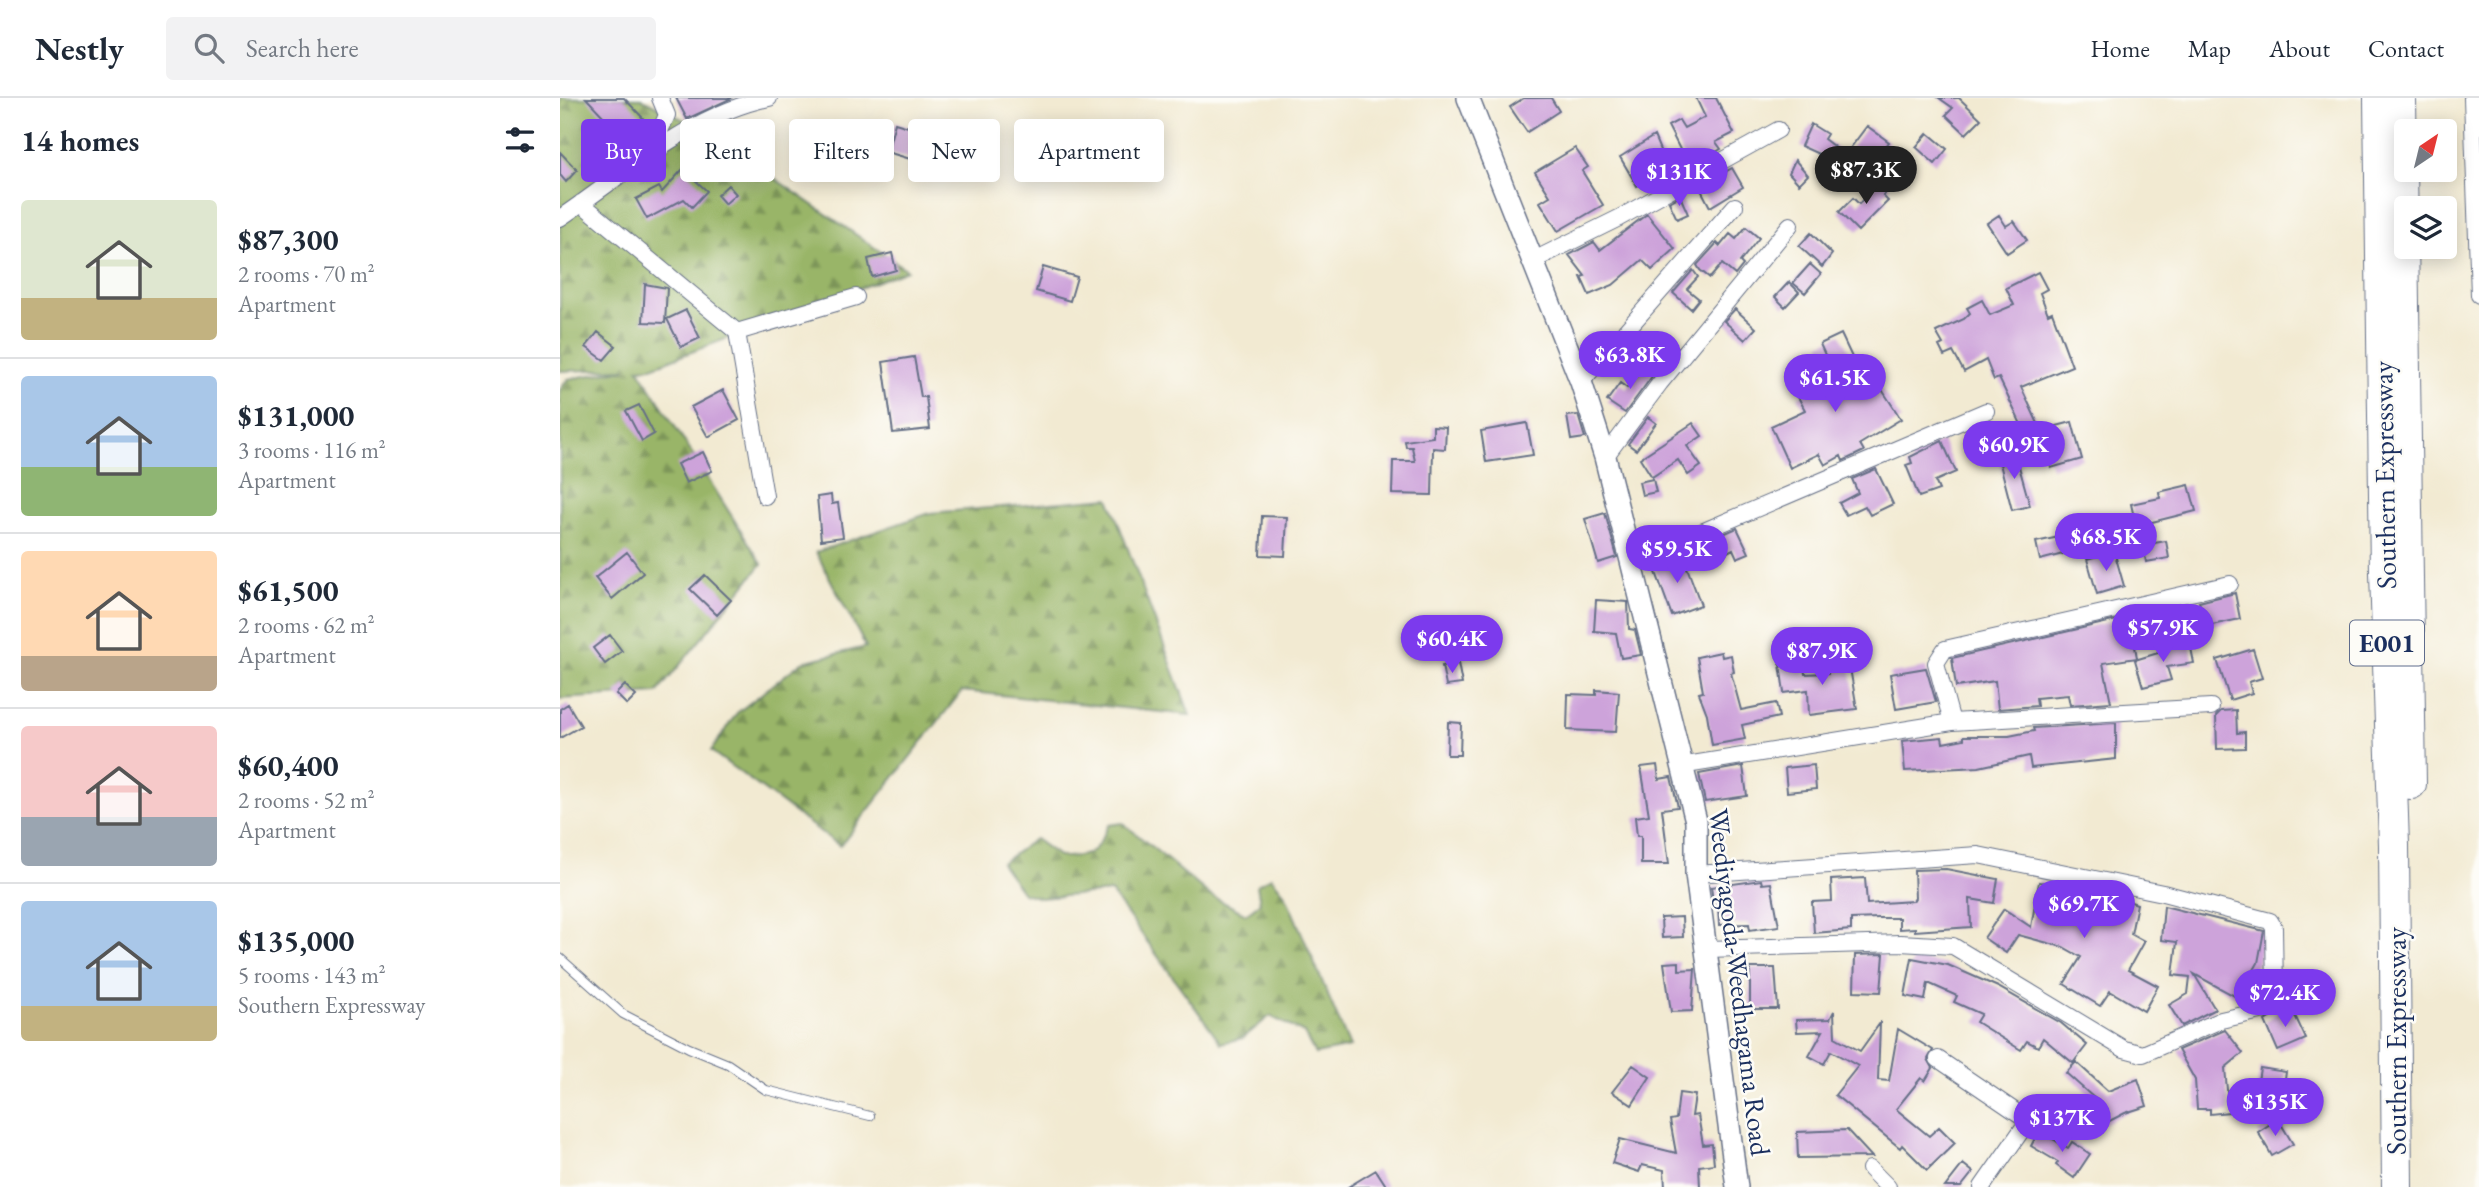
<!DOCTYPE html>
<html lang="en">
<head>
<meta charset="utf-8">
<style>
	body { margin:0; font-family:"EB Garamond",serif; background:#f2f2f3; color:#1f2937; height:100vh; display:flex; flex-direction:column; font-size:26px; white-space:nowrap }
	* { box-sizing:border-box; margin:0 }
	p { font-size:23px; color:#747a83 }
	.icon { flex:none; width:38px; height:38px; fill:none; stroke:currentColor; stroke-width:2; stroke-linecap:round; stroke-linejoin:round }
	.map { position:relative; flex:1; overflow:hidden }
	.panel { display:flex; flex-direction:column; background:#fff; width:560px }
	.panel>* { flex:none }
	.guide { position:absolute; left:21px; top:21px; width:665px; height:63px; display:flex; gap:14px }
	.needle { width:46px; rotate:35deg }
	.fabs { position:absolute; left:1834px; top:21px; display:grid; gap:14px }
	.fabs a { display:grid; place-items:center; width:63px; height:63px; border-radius:7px; background:#fff; box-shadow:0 4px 18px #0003; font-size:35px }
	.price { position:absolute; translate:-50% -60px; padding:0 16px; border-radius:24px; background:#7c3aed; color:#fff; font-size:23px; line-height:46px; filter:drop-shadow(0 2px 4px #0008) }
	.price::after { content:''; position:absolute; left:50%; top:42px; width:21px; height:16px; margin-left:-10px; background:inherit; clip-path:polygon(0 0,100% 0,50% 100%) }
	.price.selected { background:#222; color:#fff }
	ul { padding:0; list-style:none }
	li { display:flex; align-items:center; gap:21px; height:175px; padding:0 21px }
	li+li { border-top:2px solid #e0e1e3 }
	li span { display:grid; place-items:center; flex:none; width:196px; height:140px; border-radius:7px; color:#555 }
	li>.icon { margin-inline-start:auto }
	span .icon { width:84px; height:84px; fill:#fffc; stroke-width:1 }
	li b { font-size:30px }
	h2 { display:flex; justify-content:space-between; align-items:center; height:84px; padding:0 21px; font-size:30px }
	.chip { padding:0 24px; border-radius:7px; background:#fff; box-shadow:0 4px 18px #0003; font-size:24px; line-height:63px }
	.chip.selected { background:#7c3aed; color:#fff }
	header { display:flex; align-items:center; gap:42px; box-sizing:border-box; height:98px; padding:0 35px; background:#fff; border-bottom:2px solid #e0e1e3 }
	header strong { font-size:33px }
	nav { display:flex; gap:38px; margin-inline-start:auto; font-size:24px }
	.search { width:490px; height:63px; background:#f2f2f3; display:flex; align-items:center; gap:18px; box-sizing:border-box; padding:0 24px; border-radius:7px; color:#747a83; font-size:26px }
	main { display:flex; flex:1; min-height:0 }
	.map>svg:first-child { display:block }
</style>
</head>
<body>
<header>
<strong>Nestly</strong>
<div class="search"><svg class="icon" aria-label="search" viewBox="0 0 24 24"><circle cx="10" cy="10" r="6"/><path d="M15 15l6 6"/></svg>Search here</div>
<nav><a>Home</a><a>Map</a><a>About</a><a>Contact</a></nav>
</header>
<main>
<section class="panel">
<h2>14 homes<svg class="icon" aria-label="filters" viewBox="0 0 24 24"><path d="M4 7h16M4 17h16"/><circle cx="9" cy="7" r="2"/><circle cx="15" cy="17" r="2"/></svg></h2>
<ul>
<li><span style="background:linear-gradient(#dfe7d0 70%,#c2b280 0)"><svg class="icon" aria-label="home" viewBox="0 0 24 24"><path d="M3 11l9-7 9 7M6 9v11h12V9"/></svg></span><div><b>$87,300</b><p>2 rooms · 70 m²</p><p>Apartment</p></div></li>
<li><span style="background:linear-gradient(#a9c7e8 65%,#8fb573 0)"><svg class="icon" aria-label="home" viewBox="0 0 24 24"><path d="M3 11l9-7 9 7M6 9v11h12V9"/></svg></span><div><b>$131,000</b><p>3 rooms · 116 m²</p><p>Apartment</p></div></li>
<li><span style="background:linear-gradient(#ffd9b3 75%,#b9a48a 0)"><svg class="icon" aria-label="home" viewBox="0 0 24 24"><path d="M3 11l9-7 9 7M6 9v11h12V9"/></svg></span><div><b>$61,500</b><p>2 rooms · 62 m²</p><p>Apartment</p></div></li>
<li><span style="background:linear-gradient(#f6c9c9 65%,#9aa5b1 0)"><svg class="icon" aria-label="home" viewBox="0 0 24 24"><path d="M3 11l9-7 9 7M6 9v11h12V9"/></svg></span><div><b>$60,400</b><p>2 rooms · 52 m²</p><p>Apartment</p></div></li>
<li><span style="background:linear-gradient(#a9c7e8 75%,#c2b280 0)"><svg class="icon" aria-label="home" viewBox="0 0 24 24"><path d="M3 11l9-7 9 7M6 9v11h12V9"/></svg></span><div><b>$135,000</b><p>5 rooms · 143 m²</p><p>Southern Expressway</p></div></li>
</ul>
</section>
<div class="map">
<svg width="1919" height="1089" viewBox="0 0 1919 1089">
	<defs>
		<pattern id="forest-firs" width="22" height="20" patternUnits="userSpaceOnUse" patternTransform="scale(1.75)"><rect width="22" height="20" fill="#99b567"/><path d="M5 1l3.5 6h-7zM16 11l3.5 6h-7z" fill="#7c9458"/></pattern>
	</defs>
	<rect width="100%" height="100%" fill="#fdfcf7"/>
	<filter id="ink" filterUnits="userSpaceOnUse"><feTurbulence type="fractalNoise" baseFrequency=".0143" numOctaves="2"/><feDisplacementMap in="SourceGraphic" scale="14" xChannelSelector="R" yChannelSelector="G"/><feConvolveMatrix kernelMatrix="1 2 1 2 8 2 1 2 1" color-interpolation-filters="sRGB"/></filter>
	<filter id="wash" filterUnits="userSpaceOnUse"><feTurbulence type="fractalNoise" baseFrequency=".00686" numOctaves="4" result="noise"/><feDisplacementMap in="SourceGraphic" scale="28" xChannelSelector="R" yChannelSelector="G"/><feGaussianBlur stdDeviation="1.57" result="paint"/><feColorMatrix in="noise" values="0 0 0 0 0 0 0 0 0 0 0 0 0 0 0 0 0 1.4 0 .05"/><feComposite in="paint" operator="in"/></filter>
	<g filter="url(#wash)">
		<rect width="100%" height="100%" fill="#f2ead2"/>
		<path fill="url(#forest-firs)" stroke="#5a7262" stroke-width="2" d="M0,0H81L146,33L347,172L92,269L78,270L202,466L97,595L0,601V292L8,281L66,271L0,273Z
			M549,400L630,617L402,593L280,748L151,653L177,615L242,564L306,549L256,454L370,415Z
			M563,725L651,798L686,816L700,805L697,787L711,779L725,796L790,949L755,956L744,935L710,918L683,940L661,945L551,794L480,800L463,795L441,765L475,741L500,759C534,758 533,757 549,727Z"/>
		<g id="blocks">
			<path fill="#cda3da" d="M26,0H64L83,20L63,39Z
				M116,0H172L127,21Z
				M964,0H991L999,13L967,34L950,9Z
				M1136,0H1156L1174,35L1156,44L1161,51L1129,69L1108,28L1119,22L1124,30L1145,19Z
				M1379,0H1399L1421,21L1406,36L1386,17L1393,10Z
				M335,25L365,34L357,63L327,54Z
				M1251,26L1267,36L1264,41L1285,57L1307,28L1329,44L1314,64L1303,56L1296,66L1303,71L1301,75L1292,71L1279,88L1264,76L1274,63L1241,48Z
				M1368,35L1387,51L1375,66L1356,49Z
				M1094,38L1107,69L1077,88L1060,59Z
				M1015,50L1028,69L1022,73L1043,107L998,133L980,104L990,98L975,74Z
				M0,54L17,72L6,84L0,77Z
				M1235,62L1248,77L1239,86L1229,75Z
				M1172,70L1183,89L1150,109L1139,88Z
				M123,71L147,93L132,109L124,101L87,121L76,101L99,89L102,94Z
				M1321,81L1330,88L1323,98L1328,103L1298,133L1279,114L1293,100L1299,106Z
				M168,87L176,96L165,106L157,97Z
				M1120,98L1128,116L1117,121L1109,104Z
				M1087,116L1115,151L1092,172L1082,162L1053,187L1029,197L1021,179L1025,178L1009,157L1034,144L1040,152Z
				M1439,117L1446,128L1454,123L1467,142L1447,155L1427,125Z
				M1186,129L1199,140L1180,164L1183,167L1175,177L1162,166L1150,180L1140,172L1137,167L1157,145L1160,148L1170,136L1176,141Z
				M1251,135L1272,156L1262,169L1239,148Z
				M332,155L336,172L312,179L308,161Z
				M1250,166L1261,176L1245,195L1233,185Z
				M483,169L517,179L510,203L476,193Z
				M1133,172L1138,179L1127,191L1139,201L1131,211L1113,195Z
				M1478,174L1487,191L1480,195L1488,216L1492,214L1512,268L1461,289L1481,332L1512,324L1522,361L1491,370L1481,333L1467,339L1439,280L1434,282L1426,262L1404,274L1393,254L1384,258L1379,248L1383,246L1376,234L1404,221L1410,215L1407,210L1422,202L1430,217L1454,207L1446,190Z
				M1229,184L1239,194L1225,209L1215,199Z
				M85,186L107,190L105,225L83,224Z
				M1175,211L1196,230L1185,242L1164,223Z
				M126,212L140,240L121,249L107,221Z
				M38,234L56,248L44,262L26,249Z
				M1281,236L1298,272L1290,276L1303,297L1319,287L1341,321L1300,346L1304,353L1283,363L1281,358L1265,367L1259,356L1230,370L1211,328L1245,312L1238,299L1275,279L1260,246Z
				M354,259L361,299H366L370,331L333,335L323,264Z
				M1082,269L1093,277L1065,315L1047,303L1060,285L1067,290Z
				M163,292L179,322L148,339L131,309Z
				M79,307L94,336L82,343L66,313Z
				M1018,317L1025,340L1011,342L1007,318Z
				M1088,319L1096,325L1076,352L1068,346Z
				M967,325L973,357L926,364L921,333Z
				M1133,325L1142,338L1127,348L1141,368L1128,377L1118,362L1092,379L1080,360Z
				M873,328L886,329L885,351L873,350L872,397L832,396L833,363H855L852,349H846L845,343L873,339Z
				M1382,343L1396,374L1375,383L1379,392L1359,399L1346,367L1352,365L1350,359Z
				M143,354L152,373L126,385L117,366Z
				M1455,354L1470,408L1452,412L1438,358Z
				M1316,371L1333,406L1310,417L1305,408L1286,417L1279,405L1298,395L1292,381Z
				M1093,381L1096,394L1082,397L1079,384Z
				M1629,387L1636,413L1576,428L1571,406L1600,400L1599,394Z
				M271,397L272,406L278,405L283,439L261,442L257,399Z
				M1045,415L1057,459L1038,465L1025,421Z
				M702,418L727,419L725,458L700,457Z
				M1177,430L1189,455L1177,460L1173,451L1162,457L1154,440Z
				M1499,439L1503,456L1480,462L1476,444Z
				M1606,443L1609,460L1586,464L1583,447Z
				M1554,453L1564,488L1537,496L1527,461Z
				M67,454L83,475L52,501L35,480Z
				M1122,456L1141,507L1112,518L1093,466Z
				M145,477L171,502L157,517L130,491Z
				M1675,495L1680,521L1647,528L1639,504Z
				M1036,502L1068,504L1069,531L1075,532L1081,557L1061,560L1056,535L1034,533Z
				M1570,519L1577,560L1543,565L1551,604L1510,607L1508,597L1476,600L1477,608L1438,611L1435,583L1396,589L1392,560Z
				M50,537L62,553L45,566L33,550Z
				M1630,545L1634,565L1607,569L1611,582L1583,589L1575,562L1608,552L1607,549Z
				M1693,551L1702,580L1689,584L1692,595L1670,602L1657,562Z
				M1161,554L1162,559L1171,557L1174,574L1171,575L1181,612L1216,605L1219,619L1182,627L1185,641L1152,647L1147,616L1139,595L1143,594L1137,559Z
				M1243,563L1245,576L1268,575L1267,567L1289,564L1297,611L1249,617L1248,592L1224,595L1220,566Z
				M898,565L902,586L886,588L882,568Z
				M1366,570L1376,604L1336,611L1330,576Z
				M65,587L76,598L67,607L56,596Z
				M1036,592L1059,594L1056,634L1007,632L1008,596L1036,597Z
				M8,606L21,628L0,640V611Z
				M1676,612L1677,635L1685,634V650L1657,651L1656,618L1661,613Z
				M888,624L901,625L900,657H887Z
				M1556,625V661L1471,670L1469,658L1419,669L1345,673L1342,643L1382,639L1383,645L1404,641V638H1449L1474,633L1473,630Z
				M1097,667L1099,681L1111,679L1118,709L1102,711L1109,766H1081V738H1077L1075,719L1089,717L1081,669Z
				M1254,667L1256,691L1227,694L1225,670Z
				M1183,668L1187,698L1145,704L1139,676Z
				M1386,771L1438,781L1434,805L1410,801L1411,829L1355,833V830L1339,831V820H1319L1291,821V832L1254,835L1252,804L1272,803L1271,782L1305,780L1307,806L1353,803L1355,800L1354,772Z
				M1201,782L1202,786L1211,785L1219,828L1190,832L1189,826L1159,827L1158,808L1154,809L1151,789Z
				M1479,784L1534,792L1577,806L1571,836L1584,843L1568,872L1598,888L1584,913L1550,893L1540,908L1504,886L1521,859L1503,849L1458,837L1446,855L1424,840L1444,811L1471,829Z
				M1604,808L1704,833L1698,865L1678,900L1634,876L1655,911L1622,928L1609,907L1628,896L1630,879L1613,877L1617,844L1601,842Z
				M1122,819L1123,839L1102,840L1101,820Z
				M1324,856L1321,894L1294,893L1295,857Z
				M1352,860L1388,867L1438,889L1501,925L1527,947L1513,965L1483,940L1478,949L1467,943L1461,952L1416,924L1421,916L1394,904L1397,898L1368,885L1365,902L1345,898Z
				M1119,864V872L1135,871L1132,913L1111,914L1104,865Z
				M1190,870H1215L1218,911H1190Z
				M1730,907L1746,941L1718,953L1705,923Z
				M1274,913L1275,939L1300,953L1320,925L1318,982L1329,983L1338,931L1373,952L1368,961L1373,970L1365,983L1361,980L1336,1011L1369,1038L1379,1029L1395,1045L1367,1072L1342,1047L1340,1050L1275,997L1298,968L1271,953L1264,966L1249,958L1263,933L1237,934L1236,922L1270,921Z
				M1665,932L1683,955L1665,970L1669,1014L1650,1016V1011H1637L1635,982L1618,952Z
				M1516,964L1548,993L1578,981L1587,1008L1565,1015L1532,1032L1519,1008L1534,1000L1506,975Z
				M1073,967L1090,979L1072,1007L1052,994Z
				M1700,970L1726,974L1722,1001L1696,997Z
				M1119,995L1135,997L1132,1018L1138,1017L1143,1047L1152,1046L1154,1066L1139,1068L1140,1089H1105L1104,1072L1082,1067L1079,1074L1052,1065L1060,1041L1116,1055L1110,1022L1116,1021Z
				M1718,1021L1733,1046L1712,1058L1698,1034Z
				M1287,1032L1312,1059L1238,1060L1237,1034Z
				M1479,1033L1508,1050L1512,1044L1530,1056L1514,1080L1496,1067L1498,1064L1471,1048Z
				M1403,1066L1413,1074L1401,1089H1385Z
				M816,1072L827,1089H788Z"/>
		</g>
	</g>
	<g filter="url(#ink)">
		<use href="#blocks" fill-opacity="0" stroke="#667087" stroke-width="2"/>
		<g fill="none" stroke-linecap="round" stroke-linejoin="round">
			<g stroke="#667087" stroke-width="10">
				<path id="service" d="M0,860L63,916L129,950L168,966L206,992L310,1018"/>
			</g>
			<g stroke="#667087" stroke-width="18">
				<path id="minor" d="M1912,0L1919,197
					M100,52L96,42L107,17L100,0
					M21,105L177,234
					M0,120C65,76 131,16 209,0
					M974,162L1059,120L1218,32
					M1021,284L1175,108
					M1045,359L1100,285L1230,127
					M205,398L177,234L296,199
					M1071,464L1426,313
					M1392,624L1376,565L1385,551L1670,486
					M1120,668L1392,624L1651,609
					M1136,776L1418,757L1603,795L1710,823L1714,830L1715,894L1705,912L1661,922L1583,956L1564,951L1393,848L1340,845L1148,851
					M1378,961L1465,1020L1466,1026L1422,1089
					M1310,1071L1328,1089"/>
			</g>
			<g stroke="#667087" stroke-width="24">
				<path id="tertiary" d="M908,0L1021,284L1045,359L1136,723V776L1177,1089"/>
			</g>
			<g stroke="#667087" stroke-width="32">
				<path id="motorway" d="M1819,0L1825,475L1834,747L1837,1089
					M1841,0L1851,686"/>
			</g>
			<use href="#service" stroke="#fff" stroke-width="8"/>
			<use href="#minor" stroke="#fff" stroke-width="16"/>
			<use href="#tertiary" stroke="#fff" stroke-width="21"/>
			<use href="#motorway" stroke="#fff" stroke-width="30"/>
		</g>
	</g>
	<g text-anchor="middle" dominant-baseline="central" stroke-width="5" stroke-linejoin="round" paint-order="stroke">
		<rect fill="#fdfcf7" stroke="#5f6c8c" stroke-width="2" x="1790" y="522.5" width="74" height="45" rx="5"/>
		<g font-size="26" font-weight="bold" fill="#1b2f5e">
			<text x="1827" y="545">E001</text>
		</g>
		<g font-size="28" fill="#1b2f5e" stroke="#fdfcf7">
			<text transform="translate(1824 377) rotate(-91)">Southern Expressway</text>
			<text transform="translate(1180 884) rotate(83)">Weediyagoda-Weedhagama Road</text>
			<text transform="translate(1836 943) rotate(-90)">Southern Expressway</text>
		</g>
	</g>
</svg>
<div class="fabs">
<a><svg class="needle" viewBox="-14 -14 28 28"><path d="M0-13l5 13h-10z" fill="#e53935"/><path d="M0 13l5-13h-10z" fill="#747a83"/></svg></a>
<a><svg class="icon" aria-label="layers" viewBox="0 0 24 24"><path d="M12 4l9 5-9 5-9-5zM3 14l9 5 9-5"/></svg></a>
</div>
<b class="price selected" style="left:1306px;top:108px">$87.3K</b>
<b class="price" style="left:1119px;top:110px">$131K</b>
<b class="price" style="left:1070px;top:293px">$63.8K</b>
<b class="price" style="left:1275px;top:316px">$61.5K</b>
<b class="price" style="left:1454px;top:383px">$60.9K</b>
<b class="price" style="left:1546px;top:475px">$68.5K</b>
<b class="price" style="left:1117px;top:487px">$59.5K</b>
<b class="price" style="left:1603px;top:566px">$57.9K</b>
<b class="price" style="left:892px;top:577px">$60.4K</b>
<b class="price" style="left:1262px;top:589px">$87.9K</b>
<b class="price" style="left:1524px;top:842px">$69.7K</b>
<b class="price" style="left:1725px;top:931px">$72.4K</b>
<b class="price" style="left:1715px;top:1040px">$135K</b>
<b class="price" style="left:1502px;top:1056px">$137K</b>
<div class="guide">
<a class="chip selected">Buy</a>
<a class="chip">Rent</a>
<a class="chip">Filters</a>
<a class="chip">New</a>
<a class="chip">Apartment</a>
</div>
</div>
</main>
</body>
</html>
